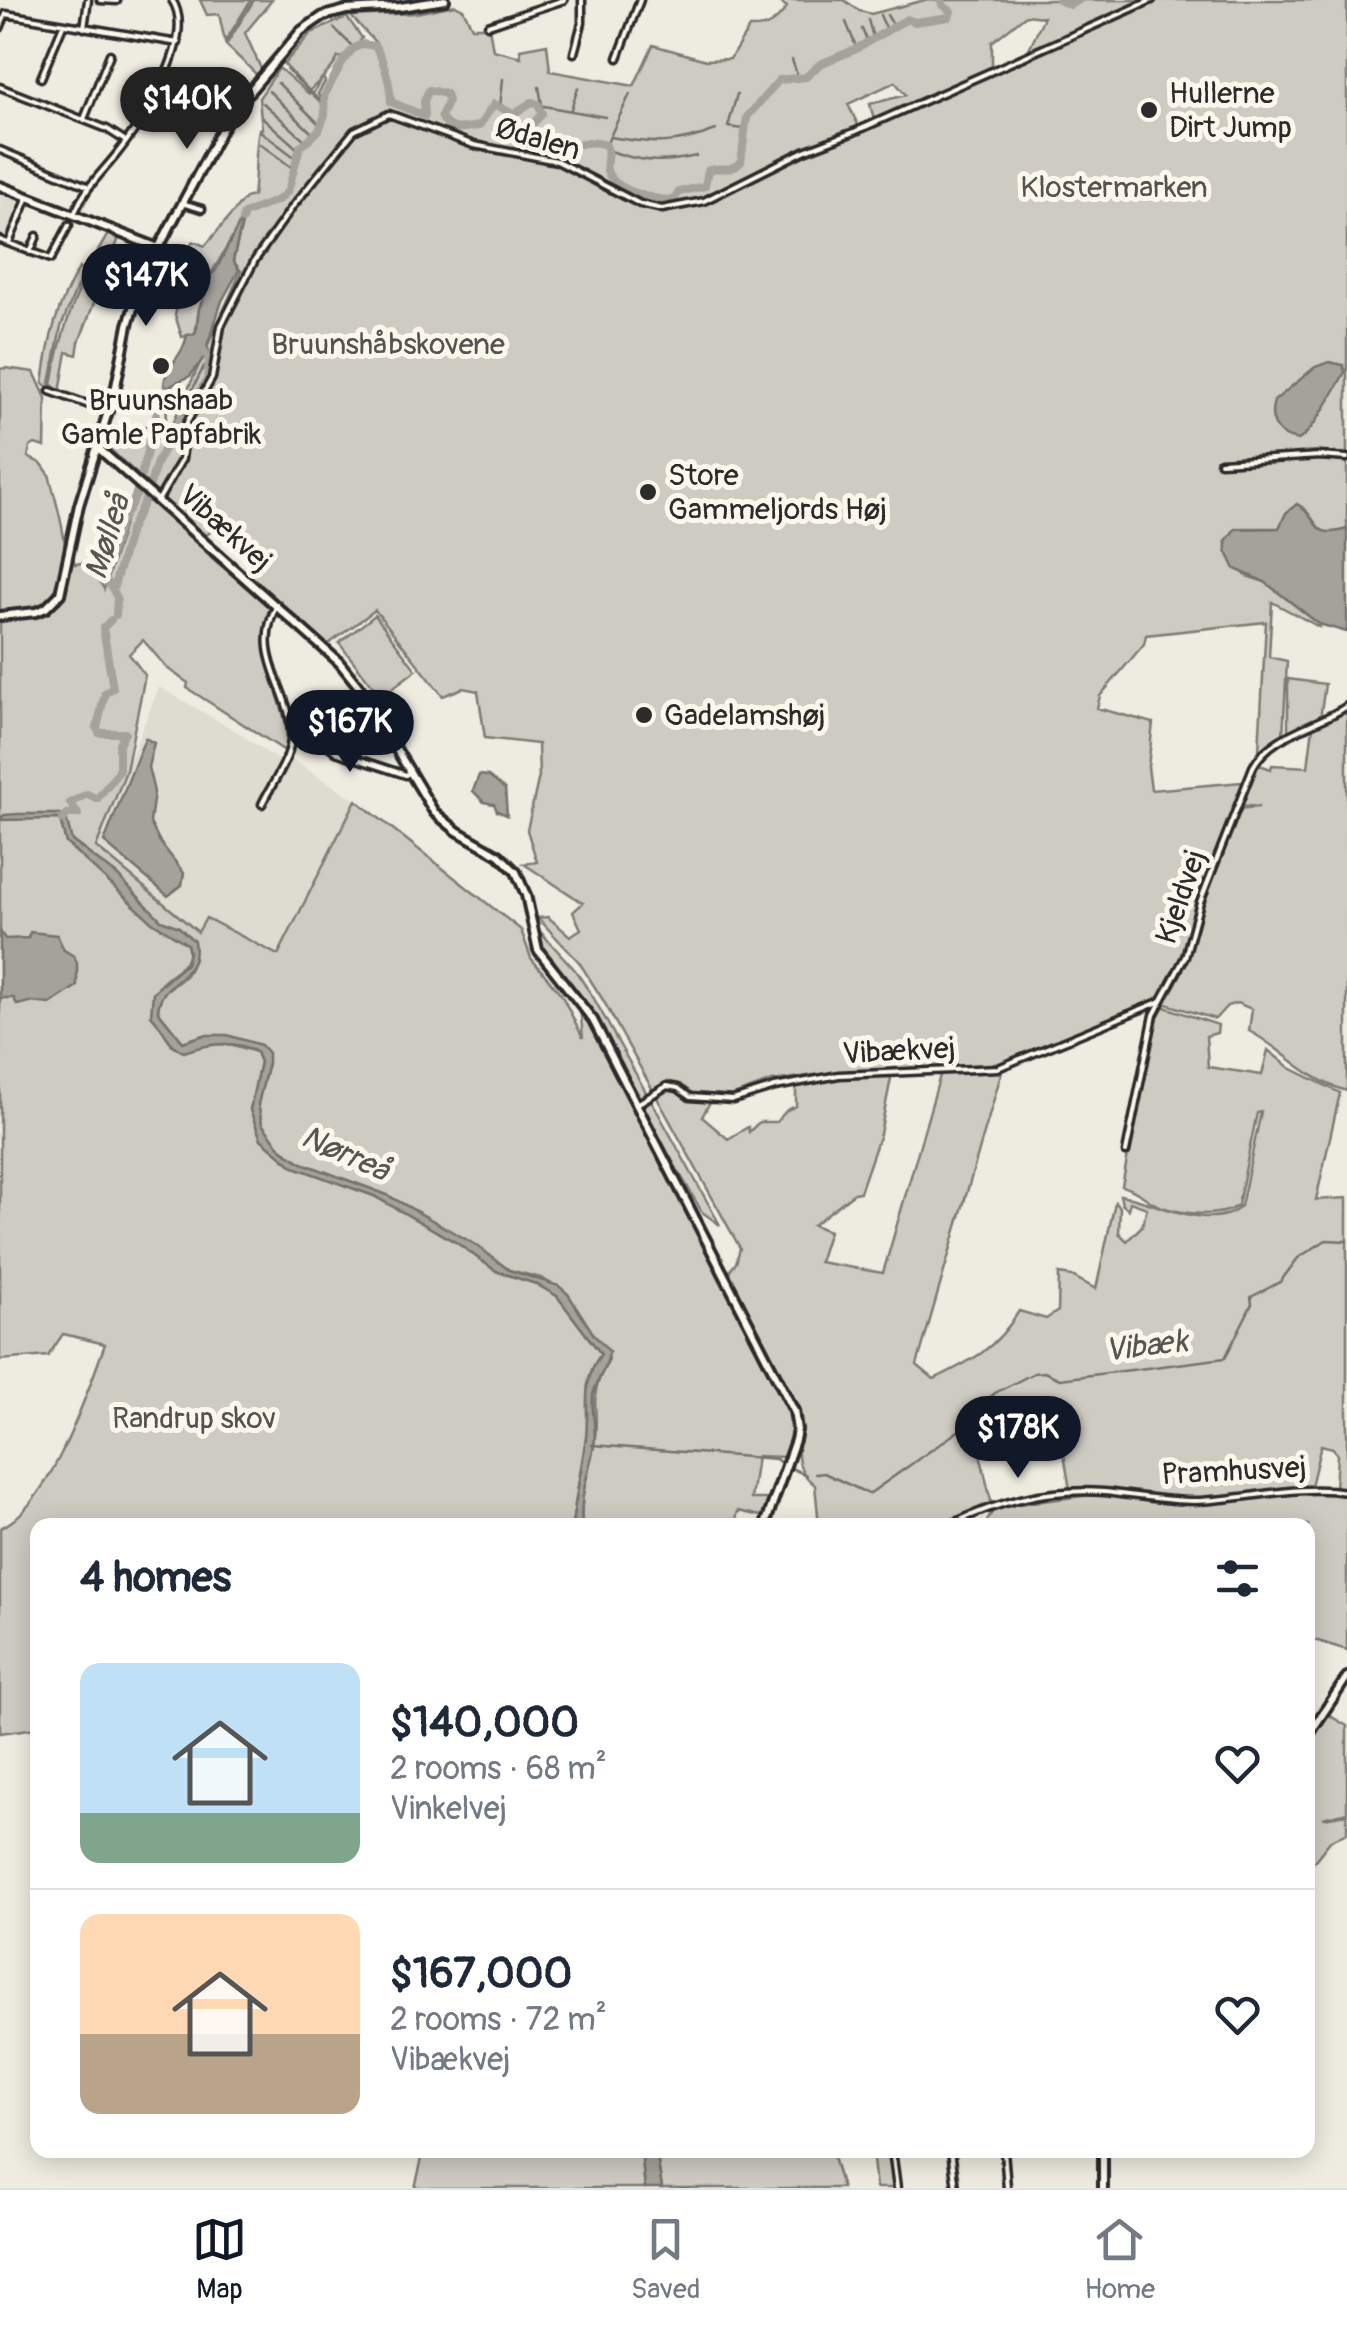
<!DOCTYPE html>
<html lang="en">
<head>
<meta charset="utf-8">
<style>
	body { margin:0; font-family:Pangolin,sans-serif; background:#f2f2f3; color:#1f2937; height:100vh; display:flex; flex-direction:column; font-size:38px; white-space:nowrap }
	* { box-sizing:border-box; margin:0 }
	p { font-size:32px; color:#747a83 }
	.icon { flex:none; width:55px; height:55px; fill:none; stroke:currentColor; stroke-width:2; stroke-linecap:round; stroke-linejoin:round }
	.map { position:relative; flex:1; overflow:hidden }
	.sheet { position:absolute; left:30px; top:1518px; width:1285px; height:640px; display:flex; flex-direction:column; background:#fff; border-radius:20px; box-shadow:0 5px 25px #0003 }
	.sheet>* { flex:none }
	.price { position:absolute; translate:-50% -85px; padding:0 22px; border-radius:35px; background:#111827; color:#fff; font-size:32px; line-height:65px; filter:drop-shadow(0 2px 5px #0008) }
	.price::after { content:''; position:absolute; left:50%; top:60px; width:30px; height:22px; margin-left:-15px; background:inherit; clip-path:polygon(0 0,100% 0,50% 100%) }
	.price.current { background:#222; color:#fff }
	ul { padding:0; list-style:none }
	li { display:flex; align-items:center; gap:30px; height:250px; padding:0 50px }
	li+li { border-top:2px solid #e0e1e3 }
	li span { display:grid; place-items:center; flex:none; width:280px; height:200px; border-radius:20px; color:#555 }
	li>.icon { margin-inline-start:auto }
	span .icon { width:120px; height:120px; fill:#fffc; stroke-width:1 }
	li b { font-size:42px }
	h2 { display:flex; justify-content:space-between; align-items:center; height:120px; padding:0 50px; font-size:42px }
	.tab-bar { display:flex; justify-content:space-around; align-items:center; height:140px; border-top:2px solid #e0e1e3; background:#fff; font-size:28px; color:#747a83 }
	.tab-bar a { display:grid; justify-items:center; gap:5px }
	.tab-bar .current { color:#111827 }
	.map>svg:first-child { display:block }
</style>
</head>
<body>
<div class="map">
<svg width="1347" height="2188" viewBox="0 0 1347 2188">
	<rect width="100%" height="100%" fill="#eeebe0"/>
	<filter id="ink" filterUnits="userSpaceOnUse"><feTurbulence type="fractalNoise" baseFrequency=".01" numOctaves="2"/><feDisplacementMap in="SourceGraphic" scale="20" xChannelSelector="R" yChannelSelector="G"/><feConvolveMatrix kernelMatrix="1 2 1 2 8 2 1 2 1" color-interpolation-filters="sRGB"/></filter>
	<g filter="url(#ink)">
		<path fill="#dedbd1" d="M0,194L21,202L9,237L0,234Z
			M159,687L236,731L285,765L289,758L356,800L278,955L207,919L199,933L95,847Z"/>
		<path fill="#cecbc2" stroke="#7c7b76" stroke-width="2.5" d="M200,0H251L225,42L219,14L207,15Z
			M254,0H272L245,33L262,71L257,75L226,45Z
			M777,0H844L860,11L871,14L925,0H1145L1027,53L1044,17L1026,15L992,42V68L874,120L870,104L906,95L895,82L848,104L859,127L815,146L918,107L1158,0H1347V529L1331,534L1322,532L1305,509L1297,504L1286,513L1280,528H1236L1226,541V550L1246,576L1265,582L1319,624V627L1272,602L1269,657L1287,661L1283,736L1259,750L1266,622L1146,635L1144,644L1100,696L1097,708L1153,723L1148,767L1151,790L1243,782L1235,809L1259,807L1240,805L1257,764L1271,769L1272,765L1308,767L1313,727L1347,712V1091C1304,1079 1284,1049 1249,1031L1252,1009L1237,1003L1227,1006L1215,1019L1157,1001L1005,1064L837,1072L772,1081L709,1104L702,1117L728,1139L748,1127L749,1132L759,1122H776L787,1110L796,1106V1087L840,1077L892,1073L880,1134L860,1192L854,1193L813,1225L829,1231L819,1262L883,1273L941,1072L1002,1071L917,1365L934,1379C973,1360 996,1349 1019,1311L1046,1319L1058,1311L1059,1274L1072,1276L1096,1289L1115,1202L1120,1207L1119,1233L1127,1241L1142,1226L1147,1208L1130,1202L1128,1209L1122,1204L1120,1195C1152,1201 1213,1234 1241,1206L1261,1112L1257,1113L1238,1205C1221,1220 1169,1214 1150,1201C1141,1195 1134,1189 1122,1186L1153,1024L1162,1006L1218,1025L1217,1033L1206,1036L1208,1067L1262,1075L1268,1050L1290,1068L1340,1093L1316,1200L1347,1198V1490L1335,1489L1337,1455L1333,1448L1321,1445L1311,1486L1199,1498L1070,1490L1056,1406L991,1414L977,1420L975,1432L991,1501L986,1506L945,1525H819L815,1485C785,1463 805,1435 796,1404L728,1273L736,1263L740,1248L603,1000L579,962L538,918L548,917L570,936L581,929L573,912L583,903L524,864L537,862L527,830L539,776L538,744L485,738L478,691L463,688L443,696L375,610L326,646L252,578L250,552L220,525L205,536L105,445L108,428L172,425L241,271L233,261L243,220L209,277V289L199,309L195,334L182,337L175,315L185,276L195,259L186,254L193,241L205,246L245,198L253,196C256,174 255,149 259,129H262L259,98L279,68L309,94L313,93L323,77L325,82L318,94L320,98L343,58L338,57C334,69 318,82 309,91L284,64L311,33L347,17L362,38L358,44L375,42L351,16L416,13L455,5L463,9L472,27H489L493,50L521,57L520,49L547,44L550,71L634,86L653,45L706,60L730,59L749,28C768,29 776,22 787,7Z
			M108,234L119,238L79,342L77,355L67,352L60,392L52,385C60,330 79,282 108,234Z
			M79,268L83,272L61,327L49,388L43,383C49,337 56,308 79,268Z
			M5,368L34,372L46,398L45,447L35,444L30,447L28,457L42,464L49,474C57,509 85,582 45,605C32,612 15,611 0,613V369Z
			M136,485L209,550L211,557L270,607C251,652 285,695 288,741L285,751L187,688L188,683L167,668L143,640L129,654L145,675L126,771L96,847L198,932L206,918L278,955L356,800L521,930L531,958L561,994L583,1038L580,1007L790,1414L793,1425L785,1457L757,1456L751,1499H771L765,1517L738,1511L735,1525H582C579,1496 589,1473 594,1445C601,1406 585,1400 609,1359L568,1294L541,1278L509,1270L476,1245L387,1195L302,1163L282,1150L262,1124L258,1104L268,1063L261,1045L204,1035L183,1042L158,1011C160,985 171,991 185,976C190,971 191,964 194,959L179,927L161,920L117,875L72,841L59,814L0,817V620L40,615L60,603L72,555L75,564L89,562L104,589Z
			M375,615L416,670L381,697L339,643Z
			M1288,679L1325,684L1320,719L1291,732L1288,731Z
			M19,818L60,819L66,843L187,944C194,967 173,969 161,983C155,990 154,1006 151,1015L163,1027L172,1045L230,1044L256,1052L260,1062L250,1110L261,1139L294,1167L374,1196L457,1243L496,1271L536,1284L557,1296L601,1354C580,1381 590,1407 586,1438C581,1467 576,1496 572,1525H38L37,1728L0,1733V1528C50,1507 87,1393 105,1344L63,1334L48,1356L0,1360V820Z
			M537,928L575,970L593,997L647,1094L640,1098L598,1021L545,951Z
			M651,1100L720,1225L702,1212L642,1108Z
			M1326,1491L1347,1494V1650L1308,1638V1525H985L995,1507L1099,1494L1178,1503Z
			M1327,1714L1347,1726V1812L1323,1818L1347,1814V1833L1331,1840L1308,1869V1743Z
			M424,2150H641L645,2188H415Z
			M656,2150H831L842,2188H662Z
			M872,2150H886L891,2159L893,2188H876Z"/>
		<path fill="#a4a29a" stroke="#74726e" stroke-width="2.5" d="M244,214L233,260L239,270L222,301L207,346L209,351L190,376L168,387L164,385C165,365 183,358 187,335L195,334C199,325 197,318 199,309C203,296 209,290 209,277L216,270Z
			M1329,362L1343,365L1345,372C1336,388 1312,434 1298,440C1277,437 1268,421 1274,401L1315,367Z
			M1297,504C1321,519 1310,540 1347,529V632L1319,624L1265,582L1235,569L1226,550V541L1235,529L1279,528L1286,513Z
			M145,738L154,743L148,767L154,792L150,823L160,842L184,873L182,885L168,896L104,842Z
			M479,775L488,776L505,789L507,815L497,811L494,804L484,802L473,791Z
			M19,814H59L66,817L72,841L117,875L161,920L179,927L194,941C201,981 160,977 158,1011L183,1042L204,1035H227L261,1045L268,1053V1063L258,1104L262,1124L282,1150L302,1163L387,1195L476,1245L509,1270L559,1286L568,1294L594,1335L609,1351C609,1367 595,1380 593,1396C591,1412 597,1429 594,1445C589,1473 579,1496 582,1525H572C576,1496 582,1467 586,1438C590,1406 580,1382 601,1354L557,1296L536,1284L496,1271L457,1243L374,1196L294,1167L261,1139L250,1110L260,1062L256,1052C235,1039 207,1044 184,1052C168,1046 163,1027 151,1015L153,992L186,964L189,952L187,944L152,922L66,843L60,819L0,820L4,815Z
			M0,931L5,939L28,938L30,932L57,935L64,950L74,956L77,963V986L50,1004L30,1002L17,1005L14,998H0Z
			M641,2150H656L662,2188H645Z"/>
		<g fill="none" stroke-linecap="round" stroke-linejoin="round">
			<path stroke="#74726e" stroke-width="2.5" d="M880,15L887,31
				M887,15L893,25
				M868,20L873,37
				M846,22L857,49
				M334,28L354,48
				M862,29L867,41
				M792,60L798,77
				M287,70L325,106
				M278,83L321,126
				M539,87L543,110
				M269,91L314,135
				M737,94L728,127L744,129
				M263,103L306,141
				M544,106L605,117
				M500,107L503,79
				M571,109L578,88
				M262,117L299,150
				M260,131L297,159
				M610,137C654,144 674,146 716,130
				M260,144L294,169
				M606,145L630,94
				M608,150C639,162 663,164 696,156
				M178,381L189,397L204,366L210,365
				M159,407L167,411L164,430L158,439L168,441
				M592,1445L776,1459L782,1464
				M791,1468L806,1475
				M815,1474L824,1473L869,1494L964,1427L978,1408L995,1393L1034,1373L1044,1372L1060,1379L1225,1358L1252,1304L1251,1297L1280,1282L1298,1258L1326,1240L1347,1241"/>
			<path stroke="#a4a29a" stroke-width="8" d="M1059,0L1070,5L1079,0
				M242,220L244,214L280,199L288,191L300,147L319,130L325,115L324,96L343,61L353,49L362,44L375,46C385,63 390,83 391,102L425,116L424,101L429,90L446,94L448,101L441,116C449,134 463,128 479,126L494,104L513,114L532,102L538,104L542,114L524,133L532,146L563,153C574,143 592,140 606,145C610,155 605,160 607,170C612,190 656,201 674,200L679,192L705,186L708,170C721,166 729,173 741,162L747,117L779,80L806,77L820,64L854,50L907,19L915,22L949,17L951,11L942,5L941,0
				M184,416L207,380L209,359L202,348
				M113,590L103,576L120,524L136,496L159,403
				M116,615L117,598L113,590L130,530L145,500L157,462L180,419
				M63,820L67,814H78L70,803L87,794L97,799L119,771V743L125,733H99L97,728L105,693L113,688L103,628L111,620"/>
			<g stroke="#2b2b2b" stroke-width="11">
				<path id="minor" d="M100,0L117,1
					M488,25L564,0
					M0,28L6,14L178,43
					M84,28L88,0
					M574,53L582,23V0
					M618,58L640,0
					M41,78L63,25
					M0,87L107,129L124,140
					M84,119L110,54
					M0,150L87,186
					M185,204L202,209
					M75,212C85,188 100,175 116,155C141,124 198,38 172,0
					M0,240L51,259L69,225
					M9,243L28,197
					M30,252L37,236
					M50,391L109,412
					M1220,462L1320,456L1347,458
					M159,499L182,459L187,422L212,378L221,326L255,260L293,206L354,131L389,114L474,145L557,161L640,204L662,209L704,201L804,151L854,132L1152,0
					M290,726L310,730L336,752L406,775L410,772
					M262,804C271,785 289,762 291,740C295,691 248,658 277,605
					M637,1104L667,1086L678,1088L690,1097L733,1100L775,1087L839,1075L998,1068L1161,1001
					M1126,1152L1154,1015L1185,957L1200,902L1253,767C1270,734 1318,726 1347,706
					M949,1525C1000,1501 1047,1488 1104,1492C1134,1495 1164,1501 1195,1501C1246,1500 1296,1484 1347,1492
					M892,2150L897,2188
					M951,2150L956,2188
					M1004,2150L1007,2188"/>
			</g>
			<g stroke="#2b2b2b" stroke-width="14">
				<path id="tertiary" d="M0,186L156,247
					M97,447L339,662L359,687L434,812L457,831L499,855L516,872L526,895L538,950L593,1020L794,1411L797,1430L795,1440L765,1525
					M0,616L36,612L46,608L60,594L79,505L116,386L128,325L142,279L229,116L301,31L323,16L346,10L400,7L445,0
					M1308,1736L1347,1677
					M1103,2150V2188"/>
			</g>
			<use href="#minor" stroke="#fbf7ec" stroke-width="4"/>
			<use href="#tertiary" stroke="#fbf7ec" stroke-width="6"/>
		</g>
	</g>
	<g fill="#2b2b2b" stroke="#fbf7ec" stroke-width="4">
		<circle cx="1149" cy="110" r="10"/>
		<circle cx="161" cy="366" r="10"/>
		<circle cx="648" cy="492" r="10"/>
		<circle cx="644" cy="715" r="10"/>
	</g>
	<g text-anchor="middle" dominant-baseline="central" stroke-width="10" stroke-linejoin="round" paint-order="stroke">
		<g font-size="30" fill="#2b2b2b" stroke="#fbf7ec" text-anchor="start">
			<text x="1169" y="93">Hullerne<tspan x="1169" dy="34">Dirt Jump</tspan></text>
			<text x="161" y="400" text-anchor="middle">Bruunshaab<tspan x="161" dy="34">Gamle Papfabrik</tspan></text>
			<text x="668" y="475">Store<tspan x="668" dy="34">Gammeljords Høj</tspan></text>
			<text x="664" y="715">Gadelamshøj</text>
		</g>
		<g font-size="30" fill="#2b2b2b" stroke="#fbf7ec">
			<text transform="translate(538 139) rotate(16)">Ødalen</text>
			<text transform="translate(225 528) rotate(42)">Vibækvej</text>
			<text transform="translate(1181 897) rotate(-71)">Kjeldvej</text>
			<text transform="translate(899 1051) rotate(-3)">Vibækvej</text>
			<text transform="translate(1234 1471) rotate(-3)">Pramhusvej</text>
		</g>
		<g font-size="30" fill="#545351" stroke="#fbf7ec">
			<text x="1114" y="187">Klostermarken</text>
			<text x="388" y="344">Bruunshåbskovene</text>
			<text x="194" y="1418">Randrup skov</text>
		</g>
		<g font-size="32" font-style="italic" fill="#555552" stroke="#fbf7ec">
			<text transform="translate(108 536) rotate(-73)">Mølleå</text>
			<text transform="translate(346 1154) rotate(24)">Nørreå</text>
			<text transform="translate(1146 1346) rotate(-7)">Vibæk</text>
		</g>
	</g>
</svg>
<b class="price current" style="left:187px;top:152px">$140K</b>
<b class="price" style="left:146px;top:329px">$147K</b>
<b class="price" style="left:350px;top:775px">$167K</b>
<b class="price" style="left:1018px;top:1481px">$178K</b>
<section class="sheet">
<h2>4 homes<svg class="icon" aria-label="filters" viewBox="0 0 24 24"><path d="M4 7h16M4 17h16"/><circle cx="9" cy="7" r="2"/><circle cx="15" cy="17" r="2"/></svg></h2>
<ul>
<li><span style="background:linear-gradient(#bfe0f5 75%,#7fa58c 0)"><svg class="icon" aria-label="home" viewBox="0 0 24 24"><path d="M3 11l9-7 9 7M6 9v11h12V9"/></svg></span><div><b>$140,000</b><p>2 rooms · 68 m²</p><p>Vinkelvej</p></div><svg class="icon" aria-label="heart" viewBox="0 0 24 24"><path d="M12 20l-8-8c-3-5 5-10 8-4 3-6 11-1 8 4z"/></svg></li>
<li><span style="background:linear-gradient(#ffd9b3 60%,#b9a48a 0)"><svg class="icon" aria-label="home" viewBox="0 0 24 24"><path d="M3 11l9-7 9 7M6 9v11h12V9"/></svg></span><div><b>$167,000</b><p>2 rooms · 72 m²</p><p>Vibækvej</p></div><svg class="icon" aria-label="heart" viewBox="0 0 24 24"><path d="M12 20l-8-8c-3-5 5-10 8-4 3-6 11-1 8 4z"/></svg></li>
</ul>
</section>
</div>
<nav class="tab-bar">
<a class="current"><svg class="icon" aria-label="map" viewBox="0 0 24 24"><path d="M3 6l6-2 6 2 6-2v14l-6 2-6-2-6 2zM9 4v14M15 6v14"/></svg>Map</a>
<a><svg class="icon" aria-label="saved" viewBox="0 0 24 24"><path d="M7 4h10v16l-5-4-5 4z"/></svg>Saved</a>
<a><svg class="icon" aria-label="home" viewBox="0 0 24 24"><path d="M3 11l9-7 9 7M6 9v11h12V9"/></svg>Home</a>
</nav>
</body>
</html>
